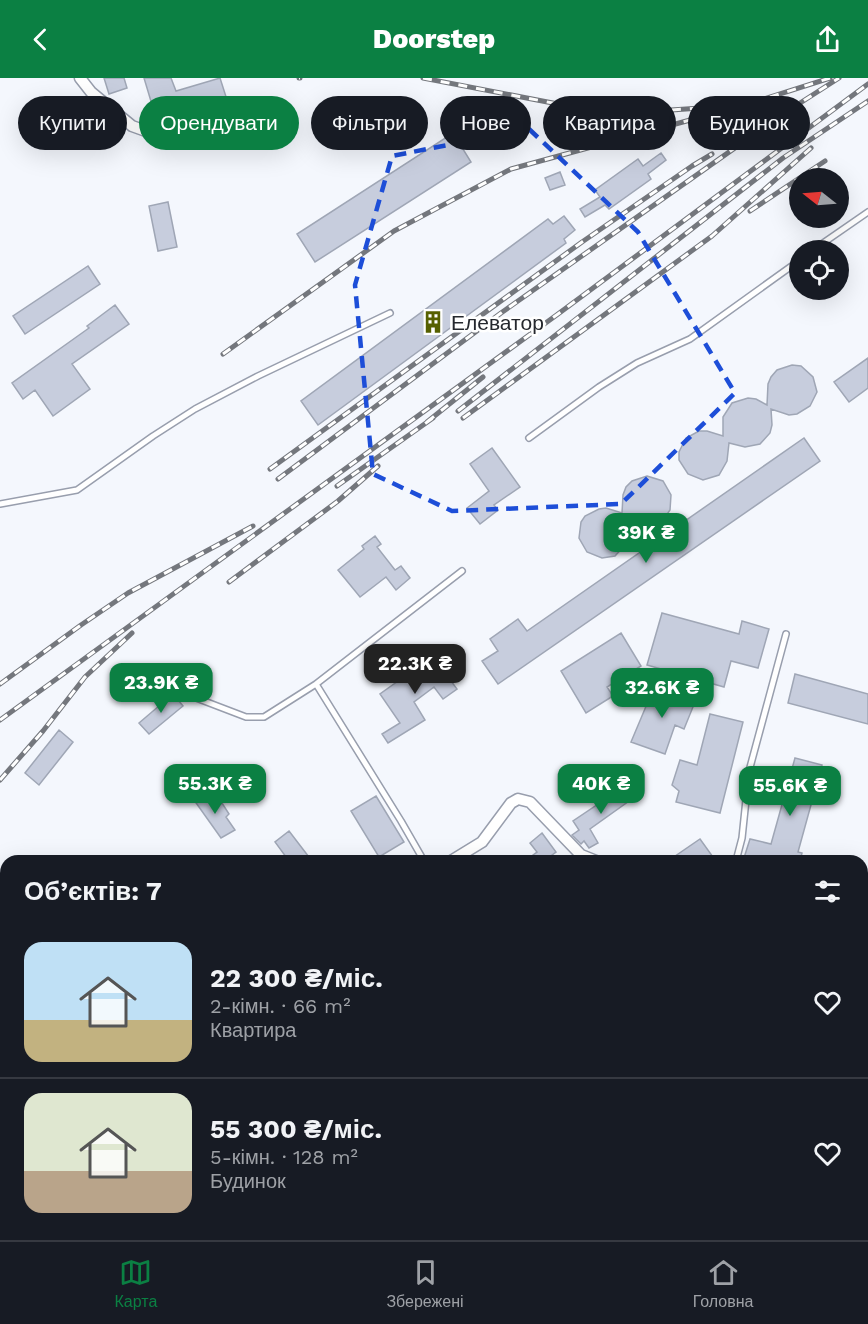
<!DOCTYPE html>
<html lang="uk">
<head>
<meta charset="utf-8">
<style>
	body { margin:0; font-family:"Work Sans",sans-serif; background:#242831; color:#f1f3f6; height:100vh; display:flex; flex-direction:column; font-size:22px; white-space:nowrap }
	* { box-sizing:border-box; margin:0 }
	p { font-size:20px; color:#9ea1a6 }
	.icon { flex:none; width:33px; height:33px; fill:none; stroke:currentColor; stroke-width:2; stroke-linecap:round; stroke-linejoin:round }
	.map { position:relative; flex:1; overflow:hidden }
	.details { position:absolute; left:0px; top:777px; width:868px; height:386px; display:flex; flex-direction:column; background:#171b24; border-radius:18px 18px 0 0; box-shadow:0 6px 24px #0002 }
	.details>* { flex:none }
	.hud { position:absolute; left:18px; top:18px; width:832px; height:54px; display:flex; gap:12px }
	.needle { width:39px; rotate:287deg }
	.fabs { position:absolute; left:789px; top:90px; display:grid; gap:12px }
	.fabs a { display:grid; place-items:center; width:60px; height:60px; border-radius:50%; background:#171b24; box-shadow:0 6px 24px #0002; font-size:30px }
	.price { position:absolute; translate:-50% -51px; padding:0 14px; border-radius:12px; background:#0b8043; color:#fff; font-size:20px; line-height:39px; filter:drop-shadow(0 2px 3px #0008) }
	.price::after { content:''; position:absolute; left:50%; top:36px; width:18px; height:14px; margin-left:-9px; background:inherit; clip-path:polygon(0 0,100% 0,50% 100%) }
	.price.current { background:#222; color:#fff }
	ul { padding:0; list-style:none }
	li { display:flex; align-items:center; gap:18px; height:150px; padding:0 24px }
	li+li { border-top:2px solid #363941 }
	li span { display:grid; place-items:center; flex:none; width:168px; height:120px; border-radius:18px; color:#555 }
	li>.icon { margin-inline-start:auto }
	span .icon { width:72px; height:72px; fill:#fffc; stroke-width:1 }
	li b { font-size:26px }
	h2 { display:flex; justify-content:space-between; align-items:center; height:72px; padding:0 24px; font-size:26px }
	.chip { padding:0 21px; border-radius:27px; background:#171b24; box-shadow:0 6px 24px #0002; font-size:21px; line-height:54px }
	.chip.current { background:#0b8043; color:#fff }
	header { display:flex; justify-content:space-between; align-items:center; height:78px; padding:0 24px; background:#0b8043; color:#fff; font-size:27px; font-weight:800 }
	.tabs { display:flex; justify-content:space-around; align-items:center; height:84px; border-top:2px solid #363941; background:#171b24; font-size:16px; color:#9ea1a6 }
	.tabs a { display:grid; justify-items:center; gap:3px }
	.tabs .current { color:#0b8043 }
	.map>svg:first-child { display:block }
</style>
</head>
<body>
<header><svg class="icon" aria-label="back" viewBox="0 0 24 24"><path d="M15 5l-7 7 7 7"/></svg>Doorstep<svg class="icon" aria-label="share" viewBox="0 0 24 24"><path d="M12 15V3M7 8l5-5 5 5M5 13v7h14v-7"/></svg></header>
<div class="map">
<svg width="868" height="1162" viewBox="0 0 868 1162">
	<rect width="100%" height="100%" fill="#f4f7fd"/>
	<path fill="#c7cddd" stroke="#9fa6b5" stroke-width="1.5" d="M104,0H124L127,10L109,16Z
		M144,0H171L176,13L220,0L228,25L184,39L186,47L168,53L159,50Z
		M38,39L50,54L32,68L20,52Z
		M453,55L471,84L315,184L297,156Z
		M661,75L666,82L648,96L651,101L609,131L605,127L585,139L580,131L600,119L595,112L638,81L643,88Z
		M560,94L565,107L550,112L545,100Z
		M168,124L177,169L158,173L149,128Z
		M564,138L575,152L564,161L566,165L318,347L301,323L548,141L553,146Z
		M88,188L100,206L25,256L13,238Z
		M115,227L129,246L72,286L90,311L53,338L35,312L23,321L12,305L89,250L87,248Z
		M868,280V310L849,324L834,304Z
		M792,287L801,288L813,299L817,314L810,328L797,336L789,337L771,331L772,347L770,355L760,366L745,369L729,365L727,383L719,397L703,402L688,396L679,382V374L686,360L699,353H707L723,358V339L732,325L748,320L756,321L767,327L768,306L771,299L777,292Z
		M804,360L820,383L498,606L482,583L498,573L490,561L518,541L527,553Z
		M492,370L520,409L494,427L498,432L480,446L467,430L489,413L470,386Z
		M647,398L663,403L671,417L670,432L663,442L652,447H644L628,442L627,460L624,468L615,478L602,480L587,474L579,460L581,444L585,438L599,431L606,430L622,435L623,417L626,409L632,403Z
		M375,458L381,466L377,469L395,492L401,488L410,500L396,512L386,499L360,519L338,492L364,471L362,468Z
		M662,535L739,556L742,543L769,551L758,590L731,583L724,609L647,587Z
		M621,555L641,588L607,609L613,618L586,635L561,593Z
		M431,576L457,611L443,621L434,609L414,624L425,642L388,665L382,656L400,645L380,616L419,588L418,586Z
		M795,596L868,616V646L788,625Z
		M655,607L695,624L684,651L675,647L665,676L631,664Z
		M173,616L183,628L149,656L139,645Z
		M710,636L743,644L720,735L676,724L679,713L672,707L680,682L697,687Z
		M59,652L73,664L39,707L25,695Z
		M795,680L822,687L798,774L802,775L800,783H743L750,761L771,766Z
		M628,706L636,718L590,751L598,765L589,770L584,763L581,766L572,757L579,752L573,743Z
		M209,715L219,727L222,725L229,736L226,739L235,752L221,760L194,722Z
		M376,718L404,764L379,779L351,733Z
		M289,753L312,783H289L275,764Z
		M542,755L556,774L544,783H525L537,774L530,765Z
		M700,761L713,779L708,783H668Z"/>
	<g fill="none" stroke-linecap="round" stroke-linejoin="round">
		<g stroke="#989ead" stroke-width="8">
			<path id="service" d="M813,172L868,134
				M529,360L599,309L637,285L690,261L800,182
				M0,426L77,412L153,358L195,331L258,298L390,235
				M316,606L462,493
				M184,620L191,618L246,639H264L316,606L401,743L424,783
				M736,783L742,760L749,693L786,556
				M862,1088L868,1090
				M692,1156L695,1162
				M5,1162L7,1156"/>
		</g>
		<g stroke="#989ead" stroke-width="13">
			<path id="minor" d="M80,0L91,14L132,48L168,61
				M451,783L482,764L511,725L518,721L530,724L581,777L596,783
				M862,831L868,833
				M862,929L868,909
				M862,991L868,993
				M263,1156L266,1162
				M862,1156L868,1157
				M190,1162L192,1156
				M289,1162L298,1156
				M461,1162L462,1156
				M614,1162L615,1156
				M800,1162L802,1156"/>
		</g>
		<path stroke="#aeb1b7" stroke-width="1.5" stroke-dasharray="4.5 3" stroke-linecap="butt" d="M864,980L868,963
			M812,1162L813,1156"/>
		<use href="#service" stroke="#fff" stroke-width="5"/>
		<use href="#minor" stroke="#fff" stroke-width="10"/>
		<g stroke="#74777d" stroke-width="5">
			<path id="rail" d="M299,0H300
				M423,0L589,32L657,33L715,29
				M750,133L825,83
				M223,276L394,153L511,91L745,27L830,0
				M458,333L783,80L868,23
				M463,340L712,158L811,70
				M427,344L483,299
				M270,391L582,164L692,88L712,76
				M278,401L501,235L783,36L839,0
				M337,408L433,340
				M229,504L338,423L378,388
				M0,606L81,547L128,515L253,448
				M0,642L558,236L868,6
				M0,702L43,653L85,599L132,555"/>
		</g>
		<use href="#rail" stroke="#fff" stroke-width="3" stroke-dasharray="9" stroke-linecap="butt"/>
	</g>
	<path fill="none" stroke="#1d4ed8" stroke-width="4.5" stroke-dasharray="12 8" stroke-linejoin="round" d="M529,51L638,154L735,315L621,426L452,433L373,396L355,207L392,78Z"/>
	<defs>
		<g id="building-bare" transform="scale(1.8)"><path d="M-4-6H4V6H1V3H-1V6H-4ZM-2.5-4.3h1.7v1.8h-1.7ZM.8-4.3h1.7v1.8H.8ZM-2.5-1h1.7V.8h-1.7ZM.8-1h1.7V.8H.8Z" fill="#566000" stroke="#fff" stroke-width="2.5" paint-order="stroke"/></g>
	</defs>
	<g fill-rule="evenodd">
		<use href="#building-bare" x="433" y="244"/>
	</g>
	<g text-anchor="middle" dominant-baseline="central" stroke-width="5" stroke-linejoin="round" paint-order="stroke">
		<g font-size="21" fill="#25282e" stroke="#fff" text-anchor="start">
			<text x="451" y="244">Елеватор</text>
		</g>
	</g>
</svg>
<div class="fabs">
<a><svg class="needle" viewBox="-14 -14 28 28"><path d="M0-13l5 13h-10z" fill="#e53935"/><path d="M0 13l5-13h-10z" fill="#9ea1a6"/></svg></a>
<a><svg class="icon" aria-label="locate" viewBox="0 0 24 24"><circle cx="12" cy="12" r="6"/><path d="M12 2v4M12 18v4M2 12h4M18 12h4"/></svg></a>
</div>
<b class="price" style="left:646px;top:486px">39K ₴</b>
<b class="price current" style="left:415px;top:617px">22.3K ₴</b>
<b class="price" style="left:161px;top:636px">23.9K ₴</b>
<b class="price" style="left:662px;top:641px">32.6K ₴</b>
<b class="price" style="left:215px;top:737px">55.3K ₴</b>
<b class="price" style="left:601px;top:737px">40K ₴</b>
<b class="price" style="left:790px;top:739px">55.6K ₴</b>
<div class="hud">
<a class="chip">Купити</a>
<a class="chip current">Орендувати</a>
<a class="chip">Фільтри</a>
<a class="chip">Нове</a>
<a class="chip">Квартира</a>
<a class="chip">Будинок</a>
</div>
<section class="details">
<h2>Об’єктів: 7<svg class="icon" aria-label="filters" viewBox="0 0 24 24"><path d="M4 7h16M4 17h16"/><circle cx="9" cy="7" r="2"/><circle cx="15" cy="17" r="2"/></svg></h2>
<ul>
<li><span style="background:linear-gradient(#bfe0f5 65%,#c2b280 0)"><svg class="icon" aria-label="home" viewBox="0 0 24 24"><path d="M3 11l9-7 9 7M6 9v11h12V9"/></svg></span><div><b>22 300 ₴/міс.</b><p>2-кімн. · 66 m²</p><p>Квартира</p></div><svg class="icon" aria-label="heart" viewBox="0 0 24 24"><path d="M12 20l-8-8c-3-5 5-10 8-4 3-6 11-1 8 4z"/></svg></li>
<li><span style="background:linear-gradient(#dfe7d0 65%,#b9a48a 0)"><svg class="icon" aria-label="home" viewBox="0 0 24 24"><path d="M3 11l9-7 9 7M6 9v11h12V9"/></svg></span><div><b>55 300 ₴/міс.</b><p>5-кімн. · 128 m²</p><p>Будинок</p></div><svg class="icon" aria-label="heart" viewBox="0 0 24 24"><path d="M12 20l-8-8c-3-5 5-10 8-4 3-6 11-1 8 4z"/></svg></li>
</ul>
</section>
</div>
<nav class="tabs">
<a class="current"><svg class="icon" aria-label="map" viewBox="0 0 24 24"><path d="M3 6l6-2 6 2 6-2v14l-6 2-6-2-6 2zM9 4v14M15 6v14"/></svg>Карта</a>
<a><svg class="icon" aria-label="saved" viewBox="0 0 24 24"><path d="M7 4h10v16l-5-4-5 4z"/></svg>Збережені</a>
<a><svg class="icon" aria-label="home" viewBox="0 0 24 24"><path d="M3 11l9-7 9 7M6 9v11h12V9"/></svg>Головна</a>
</nav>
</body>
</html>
